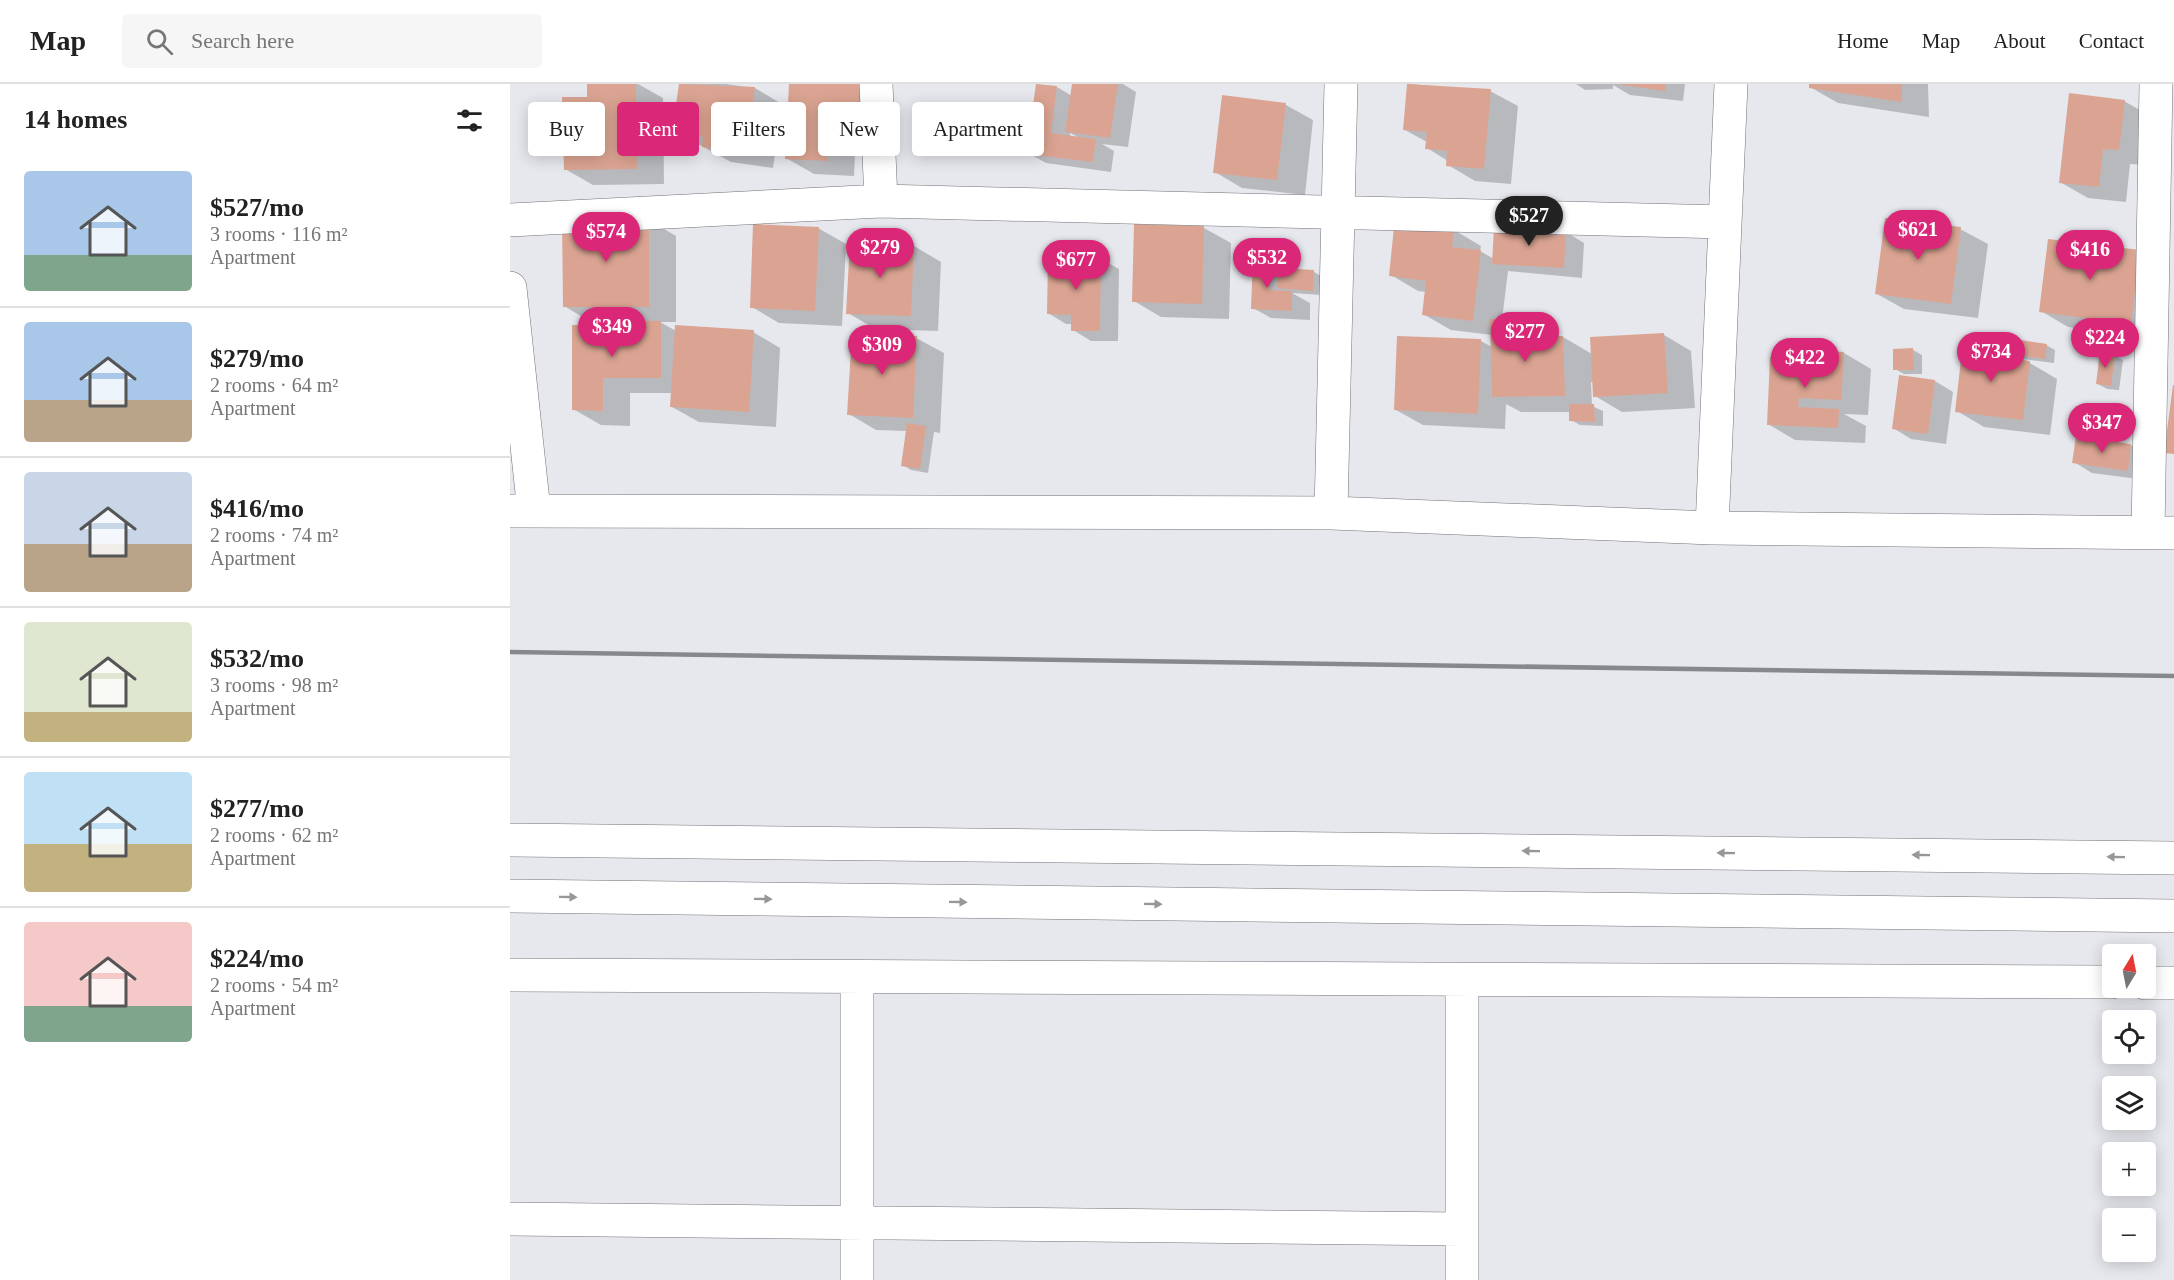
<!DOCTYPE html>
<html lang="en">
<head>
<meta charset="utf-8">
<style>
	body { margin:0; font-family:"Times New Roman",serif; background:#f6f6f6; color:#222; height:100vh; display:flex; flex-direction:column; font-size:22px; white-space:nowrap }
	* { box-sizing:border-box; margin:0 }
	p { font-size:20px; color:#767676 }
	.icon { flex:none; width:33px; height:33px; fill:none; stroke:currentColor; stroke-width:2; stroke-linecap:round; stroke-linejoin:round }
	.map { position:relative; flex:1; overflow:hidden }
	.side { display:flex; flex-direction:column; background:#fff; width:510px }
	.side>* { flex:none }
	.guide { position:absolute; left:18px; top:18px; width:570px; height:54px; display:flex; gap:12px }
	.needle { width:39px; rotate:10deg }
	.tools { position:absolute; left:1592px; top:860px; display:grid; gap:12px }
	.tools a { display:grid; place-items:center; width:54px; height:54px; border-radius:6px; background:#fff; box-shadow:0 3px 15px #0003; font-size:30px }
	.price { position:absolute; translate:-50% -51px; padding:0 14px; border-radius:21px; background:#db2777; color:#fff; font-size:20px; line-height:39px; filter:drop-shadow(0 2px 3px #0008) }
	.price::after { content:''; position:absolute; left:50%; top:36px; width:18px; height:14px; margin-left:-9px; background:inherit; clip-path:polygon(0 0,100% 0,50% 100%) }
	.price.selected { background:#222; color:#fff }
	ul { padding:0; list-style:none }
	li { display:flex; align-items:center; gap:18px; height:150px; padding:0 24px }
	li+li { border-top:2px solid #e0e0e0 }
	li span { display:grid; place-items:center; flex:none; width:168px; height:120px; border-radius:6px; color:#555 }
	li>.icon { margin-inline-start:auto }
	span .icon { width:72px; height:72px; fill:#fffc; stroke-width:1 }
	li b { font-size:26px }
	h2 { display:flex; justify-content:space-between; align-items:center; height:72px; padding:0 24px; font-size:26px }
	.pill { padding:0 21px; border-radius:6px; background:#fff; box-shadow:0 3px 15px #0003; font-size:21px; line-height:54px }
	.pill.selected { background:#db2777; color:#fff }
	header { display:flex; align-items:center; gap:36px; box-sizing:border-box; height:84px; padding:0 30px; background:#fff; border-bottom:2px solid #e0e0e0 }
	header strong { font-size:28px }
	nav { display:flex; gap:33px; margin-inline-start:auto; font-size:21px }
	.search { width:420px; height:54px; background:#f6f6f6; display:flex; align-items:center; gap:15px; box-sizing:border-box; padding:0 21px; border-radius:6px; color:#767676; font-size:22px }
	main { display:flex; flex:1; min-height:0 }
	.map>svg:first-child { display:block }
</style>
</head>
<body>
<header>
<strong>Map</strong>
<div class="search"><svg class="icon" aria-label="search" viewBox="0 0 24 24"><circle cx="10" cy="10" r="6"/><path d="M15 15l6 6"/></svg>Search here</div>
<nav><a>Home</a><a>Map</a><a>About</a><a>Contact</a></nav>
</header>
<main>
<section class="side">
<h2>14 homes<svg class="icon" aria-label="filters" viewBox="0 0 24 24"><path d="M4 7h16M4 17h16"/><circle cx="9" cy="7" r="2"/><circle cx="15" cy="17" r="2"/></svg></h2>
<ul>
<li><span style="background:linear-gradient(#a9c7e8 70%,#7fa58c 0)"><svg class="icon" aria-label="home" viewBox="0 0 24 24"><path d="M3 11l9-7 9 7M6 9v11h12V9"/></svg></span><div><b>$527/mo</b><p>3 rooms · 116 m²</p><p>Apartment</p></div></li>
<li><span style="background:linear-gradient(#a9c7e8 65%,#b9a48a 0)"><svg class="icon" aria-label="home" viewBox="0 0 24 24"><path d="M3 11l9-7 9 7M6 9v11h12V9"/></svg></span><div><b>$279/mo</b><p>2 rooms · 64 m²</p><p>Apartment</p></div></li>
<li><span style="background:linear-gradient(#c9d6e8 60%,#b9a48a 0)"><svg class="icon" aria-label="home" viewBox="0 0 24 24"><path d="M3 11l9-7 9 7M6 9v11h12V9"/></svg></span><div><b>$416/mo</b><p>2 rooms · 74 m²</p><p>Apartment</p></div></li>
<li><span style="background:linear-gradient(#dfe7d0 75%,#c2b280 0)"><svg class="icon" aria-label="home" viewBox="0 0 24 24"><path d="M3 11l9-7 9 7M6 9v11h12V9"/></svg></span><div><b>$532/mo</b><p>3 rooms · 98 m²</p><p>Apartment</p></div></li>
<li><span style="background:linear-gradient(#bfe0f5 60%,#c2b280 0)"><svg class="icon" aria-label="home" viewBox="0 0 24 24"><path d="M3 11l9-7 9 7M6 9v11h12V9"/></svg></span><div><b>$277/mo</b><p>2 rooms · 62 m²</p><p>Apartment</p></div></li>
<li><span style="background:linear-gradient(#f6c9c9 70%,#7fa58c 0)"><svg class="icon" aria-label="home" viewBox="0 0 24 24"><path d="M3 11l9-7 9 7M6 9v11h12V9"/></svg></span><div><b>$224/mo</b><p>2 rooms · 54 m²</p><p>Apartment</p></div></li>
</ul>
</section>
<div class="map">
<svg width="1664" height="1196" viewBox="0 0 1664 1196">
	<rect width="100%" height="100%" fill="#e7e8ed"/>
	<path fill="#0003" fill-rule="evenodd" d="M79,0H128L153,14L154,100L83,101L55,85L79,15Z
		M170,0H216L245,4L272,20L263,84L221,78L164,47Z
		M281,0H353L378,50L346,49L344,92L304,90L276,74Z
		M564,0H613L626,8L618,63L592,60L604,67L601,88L536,79L518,69L547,3L562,12ZM560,49L570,54L560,53Z
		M899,0L980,7L1008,22L1001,100L965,97L938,81V77L917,64V58L895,46Z
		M1066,0H1175L1173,17L1120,11L1103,1V5L1075,6Z
		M1300,0H1418L1419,33L1328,19L1300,3Z
		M714,13L776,21L803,36L795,111L732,104L705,88Z
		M1614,17L1642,33L1636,81L1620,80L1616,118L1578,114L1550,98Z
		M139,136L166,152V238H150L166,247L243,248L270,264L266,343L189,338L162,323V309H120V342L91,341L63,325L100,238H81L54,222Z
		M308,144L336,160L332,242L269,239L242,223Z
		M694,144L721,159L719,235L651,233L624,217Z
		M1450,145L1478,160L1468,234L1394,225L1367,210Z
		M944,146L971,162L970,167L984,175L1056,148L1074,159L1072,194L998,187L992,236H1006L1033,254L1053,253L1082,270L1154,251L1181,267L1185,324L1112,328L1085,312L1084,298H1081L1082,322L1093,327V342L1070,341L1061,336V328H1011L996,320L995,345L913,341L886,326L889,253L971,257L982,263V251L941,246L913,230L916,208L908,207L881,191Z
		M404,162L431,178L428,247L365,245L338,229Z
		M1629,168L1648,254L1558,243L1531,227Z
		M540,174L591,175L609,185L608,257H581L563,246V240H556L538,229Z
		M761,175L779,186L804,188L813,193L812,211L782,209L800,219V236L761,234L743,224Z
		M406,254L434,269L430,349L424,348L418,389L401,386L393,381L397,347L366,346L339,330Z
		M1455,260L1494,265L1503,270L1536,261L1545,266L1544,279L1513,275L1547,295L1540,351L1474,343L1447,327Z
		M1403,266L1412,271V290H1394L1385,285Z
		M1334,269L1361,285L1358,331L1334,330L1356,342L1355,359L1285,356L1258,340L1292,276Z
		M1604,271L1613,276L1609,306L1597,305L1588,300Z
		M1425,297L1443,308L1436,360L1401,355L1383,344Z
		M1621,361L1639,372L1636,396L1582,389L1564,378Z"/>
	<path fill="#dba492" d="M77,0H126L127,85L54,86L52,13H77Z
		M169,0L245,3L236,69L192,63L193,53L162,48Z
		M279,0H352L351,35L318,34L317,77L275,75Z
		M526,0L547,2L541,49L586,55L583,78L516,70Z
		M562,0H608L600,54L555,48Z
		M897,0L981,5L974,85L936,82L937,67L915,65L917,48L893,46Z
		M1106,0H1155V7Z
		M1299,0H1392V18L1299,4Z
		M1559,9L1615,16L1609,66L1593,65L1589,103L1549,99Z
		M712,11L776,19L767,96L703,89Z
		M1375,134L1451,143L1441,220L1365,210Z
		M52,135H139V223H53Z
		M243,140L309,143L305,227L240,224Z
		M624,140L694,142L692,220L622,218Z
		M984,142L1056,147L1054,184L982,180Z
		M884,143L944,144L942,163L971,166L963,237L912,231L916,197L879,192Z
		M1538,155L1630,166L1621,240L1529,228Z
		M340,158L404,160L401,232L336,230Z
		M538,172L591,173L590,247H561V231L537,230Z
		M743,173H761L760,206L782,207V227L741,225Z
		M768,184L804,186L803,207L767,204Z
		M980,235H1006V253L1053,252L1055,312L982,313Z
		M99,236L151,237V294H93V327L62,326V241H98Z
		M165,241L244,246L239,328L160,323Z
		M342,249L407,252L403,334L337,331Z
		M1154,249L1158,309L1083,313L1080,253Z
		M887,252L971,255L968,330L884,326Z
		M1503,255L1537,260L1535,275L1501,270Z
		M1453,258L1494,263L1493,274L1520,277L1513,336L1445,328Z
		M1403,264L1404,286H1383V265Z
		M1291,265L1334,268L1331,316L1289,314L1288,323L1329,325L1328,344L1257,341L1260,273L1291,275Z
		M1590,268L1605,270L1601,302L1586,300Z
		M1389,291L1425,296L1418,350L1382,345Z
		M1663,301H1664V370L1654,369Z
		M1059,320H1084L1085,338L1059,337Z
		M397,339L416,342L410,385L391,382Z
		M1566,352L1621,360L1618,387L1562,379Z"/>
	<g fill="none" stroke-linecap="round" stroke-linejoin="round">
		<g stroke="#717277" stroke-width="34">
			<path id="minor" d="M366,0L371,117
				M0,136L371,117L1215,138
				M0,204L24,427
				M0,427L821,429L1202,444L1664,449
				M821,429L831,0
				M1202,444L1221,0
				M1638,448L1646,0
				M0,891L1602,898
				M1635,899H1664
				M0,1135L951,1145
				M347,1196V895
				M952,1196V896"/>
		</g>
		<g stroke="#717277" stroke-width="34">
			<path id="major" d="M0,756L1664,774
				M0,812L1664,832"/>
		</g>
		<use href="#minor" stroke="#fff" stroke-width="33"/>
		<use href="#major" stroke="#fff" stroke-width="33"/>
		<path stroke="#87888b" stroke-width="4.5" d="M0,568L1664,592"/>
	</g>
	<defs><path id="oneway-solid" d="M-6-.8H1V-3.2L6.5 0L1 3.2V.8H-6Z" transform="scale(1.5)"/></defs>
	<g fill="#979798">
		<use href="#oneway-solid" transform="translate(1021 767) rotate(-179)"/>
		<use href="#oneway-solid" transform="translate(1216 769) rotate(-179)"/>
		<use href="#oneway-solid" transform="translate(1411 771) rotate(-179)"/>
		<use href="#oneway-solid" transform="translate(1606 773) rotate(-179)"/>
		<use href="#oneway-solid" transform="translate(58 813) rotate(1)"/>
		<use href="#oneway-solid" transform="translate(253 815) rotate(1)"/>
		<use href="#oneway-solid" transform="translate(448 818) rotate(1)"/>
		<use href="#oneway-solid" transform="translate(643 820) rotate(1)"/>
	</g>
</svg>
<div class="tools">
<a><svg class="needle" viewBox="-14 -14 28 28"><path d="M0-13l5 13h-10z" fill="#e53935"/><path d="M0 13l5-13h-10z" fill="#767676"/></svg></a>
<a><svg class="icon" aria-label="locate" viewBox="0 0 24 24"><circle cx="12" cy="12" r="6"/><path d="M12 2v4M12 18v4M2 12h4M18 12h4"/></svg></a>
<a><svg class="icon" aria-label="layers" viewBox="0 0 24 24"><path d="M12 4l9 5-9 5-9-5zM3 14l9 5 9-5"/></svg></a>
<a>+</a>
<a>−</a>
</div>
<b class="price selected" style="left:1019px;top:163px">$527</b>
<b class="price" style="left:1408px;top:177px">$621</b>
<b class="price" style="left:96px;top:179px">$574</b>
<b class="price" style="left:370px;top:195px">$279</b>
<b class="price" style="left:1580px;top:197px">$416</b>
<b class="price" style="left:757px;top:205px">$532</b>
<b class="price" style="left:566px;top:207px">$677</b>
<b class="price" style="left:102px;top:274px">$349</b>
<b class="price" style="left:1015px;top:279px">$277</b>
<b class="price" style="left:1595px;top:285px">$224</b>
<b class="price" style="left:372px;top:292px">$309</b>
<b class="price" style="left:1481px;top:299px">$734</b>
<b class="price" style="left:1295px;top:305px">$422</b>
<b class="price" style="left:1592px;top:370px">$347</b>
<div class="guide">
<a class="pill">Buy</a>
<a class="pill selected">Rent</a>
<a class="pill">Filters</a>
<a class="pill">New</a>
<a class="pill">Apartment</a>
</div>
</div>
</main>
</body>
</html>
